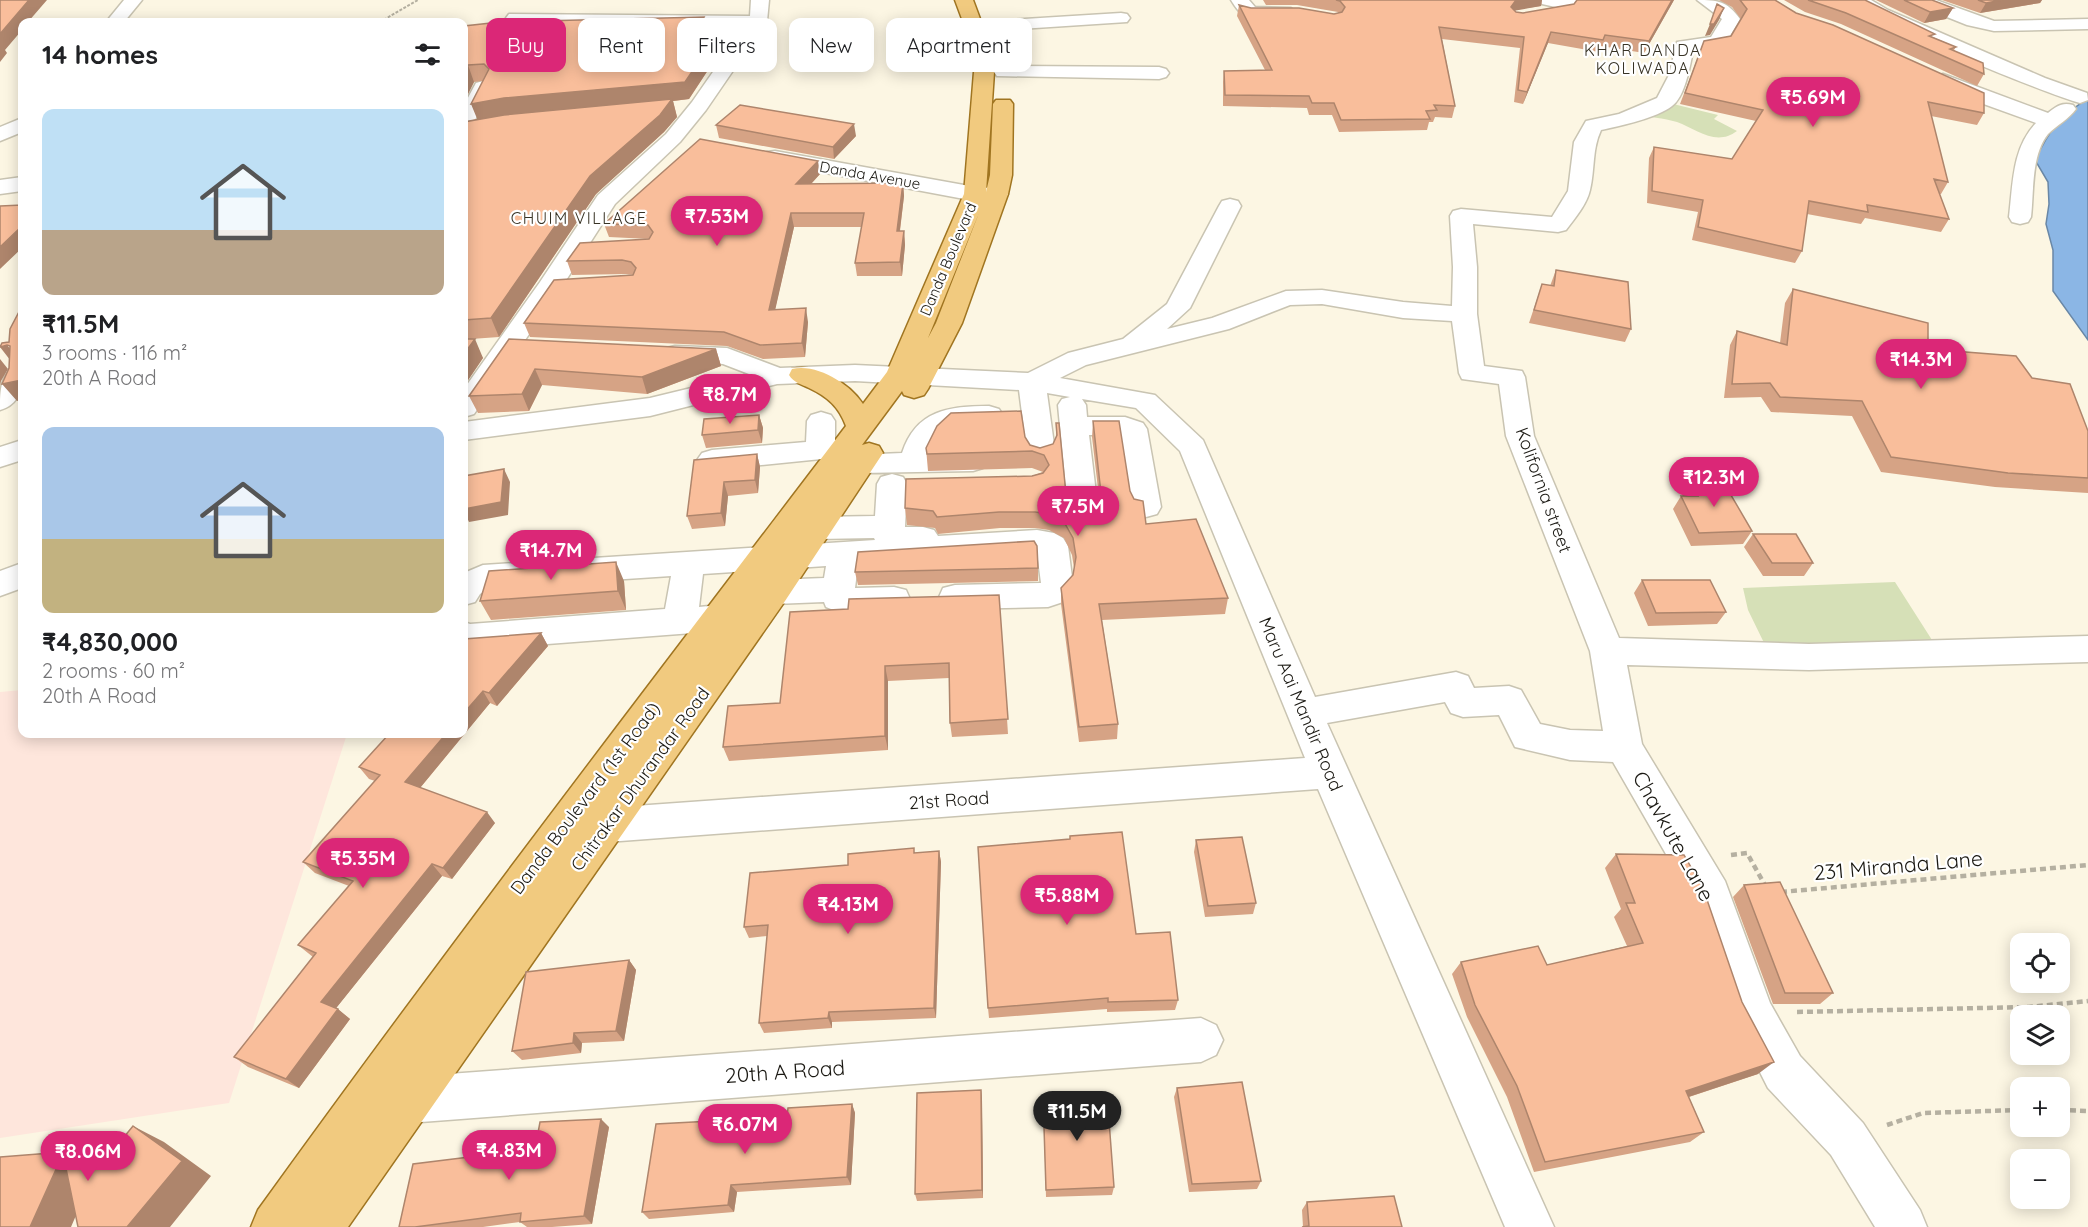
<!DOCTYPE html>
<html lang="en">
<head>
<meta charset="utf-8">
<style>
	body { margin:0; font-family:Quicksand,sans-serif; background:#f2f2f2; color:#202124; height:100vh; display:flex; flex-direction:column; font-size:22px; white-space:nowrap }
	* { box-sizing:border-box; margin:0 }
	p { font-size:20px; color:#757577 }
	.icon { flex:none; width:33px; height:33px; fill:none; stroke:currentColor; stroke-width:2; stroke-linecap:round; stroke-linejoin:round }
	.map { position:relative; flex:1; overflow:hidden }
	.panel { position:absolute; left:18px; top:18px; width:450px; height:720px; display:flex; flex-direction:column; background:#fff; border-radius:12px; box-shadow:0 3px 15px #0003 }
	.panel>* { flex:none }
	.guide { position:absolute; left:486px; top:18px; width:570px; height:54px; display:flex; gap:12px }
	.controls { position:absolute; left:2010px; top:933px; display:grid; gap:12px }
	.controls a { display:grid; place-items:center; width:60px; height:60px; border-radius:12px; background:#fff; box-shadow:0 3px 15px #0003; font-size:30px }
	.price { position:absolute; translate:-50% -51px; padding:0 14px; border-radius:21px; background:#db2777; color:#fff; font-size:20px; line-height:39px; filter:drop-shadow(0 2px 3px #0008) }
	.price::after { content:''; position:absolute; left:50%; top:36px; width:18px; height:14px; margin-left:-9px; background:inherit; clip-path:polygon(0 0,100% 0,50% 100%) }
	.price.current { background:#222; color:#fff }
	ul { padding:0; list-style:none }
	li { display:grid; align-content:center; gap:12px; height:318px; padding:0 24px }
	li span { display:grid; place-items:center; height:186px; border-radius:12px; color:#555 }
	li>.icon { margin-inline-start:auto }
	span .icon { width:108px; height:108px; fill:#fffc; stroke-width:1 }
	li b { font-size:26px }
	h2 { display:flex; justify-content:space-between; align-items:center; height:72px; padding:0 24px; font-size:26px }
	.pill { padding:0 21px; border-radius:12px; background:#fff; box-shadow:0 3px 15px #0003; font-size:21px; line-height:54px }
	.pill.current { background:#db2777; color:#fff }
	.map>svg:first-child { display:block }
</style>
</head>
<body>
<div class="map">
<svg width="2088" height="1227" viewBox="0 0 2088 1227">
	<rect width="100%" height="100%" fill="#fcf6e3"/>
	<path fill="#fee6dc" d="M22,690V734H347L229,1103L0,1138V692Z"/>
	<path fill="#d6e0b7" d="M1665,102L1718,115L1714,119L1737,131C1716,147 1696,129 1677,122C1664,118 1648,117 1635,114Z
		M1895,582L1939,651L1767,649L1748,610L1743,588Z"/>
	<path fill="#8bb6e5" stroke="#6987a6" stroke-width="1.5" d="M2088,99V340L2053,291V250L2046,224L2049,204L2048,182L2035,160C2049,131 2059,116 2088,99Z"/>
	<g fill="none" stroke-linecap="round" stroke-linejoin="round">
		<g stroke="#c9c4b2" stroke-width="3">
			<path id="minor" d="M124,0H142L124,22H106Z
				M751,0H769L767,21L706,110L680,142L615,204L563,285L474,414L464,417V389L540,282L598,195L666,134L692,102L745,26L515,23L509,22L506,18L509,14L750,16Z
				M1231,0H1249L1255,7L1291,8L1294,12L1291,16C1283,18 1250,20 1243,15C1239,12 1234,5 1231,0Z
				M1539,0H1639L1636,4L1630,5L1560,8L1542,4Z
				M1697,0C1718,0 1727,1 1740,19L1724,46L1693,51C1690,66 1685,97 1672,106C1657,118 1620,126 1601,130C1592,149 1595,169 1590,190C1587,204 1575,218 1566,230L1558,232L1473,224L1477,267V314L1484,366L1522,371L1525,377L1534,436L1619,638L1809,644L2088,636V662L1809,670L1627,665L1642,744L1725,881L1770,1003L1800,1056L1863,1123L1920,1210L1927,1227H1875L1831,1155L1768,1088L1730,1013L1693,901L1613,762L1570,760L1515,747L1499,715L1463,717L1451,713L1445,702L1327,723L1554,1227H1505L1318,789L607,842L570,831L565,819L570,807L584,802L607,808L1305,758L1180,451L1136,408L1082,399L1086,405L1087,417H1125L1143,423L1147,429L1161,507L1157,514L1146,517L1135,514L1131,507L1120,435H1089L1098,510L1094,517L1083,521L1072,517L1068,510L1058,405L1062,399L1070,397L1047,393L1055,452L1051,459L1041,462L1031,459L1027,452L1019,390L855,381L777,384L650,416L464,440V422L650,398L749,374L723,364L666,360L662,354L666,348L675,346L727,348L780,368L855,365L1028,373L1068,353L1123,339L1167,304L1219,206L1222,201L1230,199L1238,201L1241,206L1190,308L1167,329L1212,318L1286,291L1322,290L1403,302L1452,306L1453,267L1450,216L1453,211L1461,209L1552,217L1568,191L1574,142L1586,121L1619,114L1657,98L1669,75L1677,42L1711,37L1722,19ZM1322,304L1403,318L1452,321L1459,373L1462,379L1499,384L1506,436L1590,651L1603,731L1570,730L1540,724L1521,690L1509,686L1474,688L1468,676L1456,672L1315,697L1203,440L1155,395L1060,378L1086,365L1229,329L1290,305Z
				M1849,0H1871L1888,10L2045,78L2087,93L2088,100L2080,103C2049,95 1862,19 1849,0Z
				M1897,0H1936L1994,21L2088,19V29L1994,31L1967,25L1927,9L1900,4Z
				M1121,13L1127,14L1130,18L1127,22L974,32L968,31L965,27L968,23L974,22Z
				M1004,66L1159,67L1166,69L1169,73L1166,77L1159,79L997,76L994,72L997,68Z
				M1943,74L2048,113C2057,106 2062,102 2073,105L2076,109C2069,119 2057,125 2048,134C2031,155 2034,192 2031,217L2028,222L2020,224L2012,222L2009,217C2013,184 2012,148 2036,123L1967,98L1936,84L1933,80L1936,76Z
				M483,81L490,83L493,87L471,127L464,129V105L476,83Z
				M22,118V132L0,141V127Z
				M775,151L975,187L1005,189L1008,194L1005,199L975,201L767,162L764,157L767,152Z
				M22,177V191L0,194V180Z
				M22,364C24,383 22,404 0,410C0,390 0,370 22,364Z
				M989,406L999,409L1003,415L999,421C971,429 942,416 931,452L973,451L983,454L988,461L983,468L973,471L861,473L851,470L846,463L851,456L712,470L702,467L697,460L702,453L712,450L806,442L807,421L811,415L821,412L831,415L835,421V440L846,439L856,441L860,448L856,455L902,453C916,410 949,406 989,406Z
				M22,440V460L0,467V447Z
				M892,474L903,477L907,484L905,527H923L934,530L938,536L1037,530L1054,533L1063,538L1068,546L1073,585L1066,601L1048,607L955,609L943,606L939,597L943,588L955,585L1041,583L1037,552L858,564L855,588L894,587L906,590L910,599L906,608C882,615 849,617 826,607L824,602L774,604L763,601L758,592L763,583L774,580L824,578L826,566L703,574L699,607L719,605L731,609L736,618L731,627L719,631L469,650L464,648V622L470,624L665,609L671,576L489,588L480,594L475,602L464,605V573L483,565L875,540L874,538L818,539L807,536L803,528L807,520L818,517L875,516L877,484L881,477Z
				M22,563V588L0,596V571Z
				M1201,1018L1216,1025L1223,1040L1216,1055L1201,1062L408,1123L394,1121L378,1114L371,1098L378,1082L394,1075L408,1077Z"/>
		</g>
		<g stroke="#a07521" stroke-width="3">
			<path id="major" d="M955,0H973L989,43L994,72L986,192L990,175L993,104L996,100H1010L1013,104L1012,175L1008,194L962,323L928,389L924,395L914,398L904,395L902,391L862,445L869,443L879,446L883,453L785,601L348,1227H251L258,1210C449,945 648,686 846,426C839,407 828,397 809,388C801,384 794,383 789,375L792,369C817,363 850,384 863,404L887,372L964,194L974,72L971,43ZM979,213L936,323L928,338Z"/>
		</g>
		<path stroke="#b5b0a1" stroke-width="2" stroke-dasharray="3 1.5" stroke-linecap="butt" d="M380,22L418,0"/>
		<path stroke="#b5b0a1" stroke-width="4.5" stroke-dasharray="6 4" stroke-linecap="butt" d="M1731,855L1747,853L1766,887
			M1781,892L2088,865
			M1797,1012L2029,1007L2088,1001
			M2060,1110L2088,1111
			M1887,1125L1923,1113L2020,1110"/>
		<use href="#minor" fill="#fff" fill-rule="evenodd"/>
		<use href="#major" fill="#f1ca7f" fill-rule="evenodd"/>
	</g>
	<path fill="#d6a385" d="M1263,0H1542L1541,6L1514,10L1516,12L1523,13L1574,4L1577,0H1674L1644,53L1601,46L1599,52L1548,43L1523,104L1514,102L1520,48L1442,39L1455,106L1452,118L1435,117L1433,122H1429L1427,130L1339,132L1332,115H1309L1307,108L1223,106V82L1224,71L1265,70L1237,16L1239,5L1251,8L1334,14L1339,13L1338,12L1297,5H1266Z
		M1719,0H1775L1796,13L1984,113L1977,125L1931,116L1948,182L1941,194H1939L1949,219L1941,232L1865,218L1861,224L1807,214L1802,251L1795,263L1692,240L1698,212L1647,203L1649,158L1654,147L1732,159L1756,121L1680,104L1704,41L1731,36L1741,19L1732,7Z
		M1784,0H1865L1933,37L1956,47L1954,50L1984,74L1977,86L1841,24L1805,12Z
		M1876,0H1929L1953,8L1946,19L1924,23Z
		M1942,0H2042L2040,3L1980,13Z
		M704,17L707,34L696,51H706L710,67L689,99L673,101L677,117L664,132L596,194L499,337L471,339L483,358L464,386V122L477,119L482,81L474,82L464,102V26Z
		M716,125L856,136L834,159L719,138Z
		M820,174L811,184L903,183L904,196L900,231H904L905,245L902,276H857L855,263L862,227H794L775,309L808,322L805,357L763,359L727,346L530,337L524,323L633,275L626,274L572,275L567,261L649,239L609,237L604,224Z
		M1556,270L1631,329L1625,342L1529,323L1542,284L1550,286Z
		M1793,289L1928,349L2032,378L2088,431V493L1995,487L1881,472L1852,416L1771,412L1761,397L1724,398L1730,345L1737,331L1780,343L1785,303Z
		M509,339L716,349L721,366L647,394L542,385L529,411L478,413L469,396Z
		M759,415L763,428L762,443L706,448L702,435Z
		M1093,421L1130,491L1146,524L1228,598L1225,614L1102,620L1118,724L1117,739L1079,742L1061,604V588L1073,575L1074,568L1072,555L1064,538L1049,530L1035,528H1000L938,534L935,528L907,525L905,508L1032,476L1043,472L1032,468L928,471L926,448L1030,445L1040,448L1053,444L1056,438V423L1066,494L1072,503L1083,507L1096,503L1099,497L1092,437Z
		M757,454L760,467L758,493L728,496L725,526L692,529L687,516Z
		M1688,478L1752,531L1743,544L1691,546L1673,509L1681,496H1683L1681,491Z
		M1753,534L1813,563L1804,576H1763L1744,547Z
		M1038,568V581L858,585L855,572Z
		M1642,580L1726,612L1717,624L1648,626L1634,593Z
		M624,581L626,610L491,620L480,601Z
		M999,595L1008,734L952,737L950,723L949,678L888,681V750L729,761L723,747L780,703L848,609Z
		M541,633L548,646L497,706L490,703L420,788L495,823L452,879L442,876L336,1008L350,1019L299,1088L248,1067L234,1057L313,957L298,945L349,886L315,873L303,862L375,781L369,779L359,767L464,734V639Z
		M1196,840L1256,903L1253,914L1205,917L1194,852Z
		M939,851L941,862L936,1018L832,1022V1028L764,1033L759,1023L767,936L749,938L744,927L848,865Z
		M1616,854L1758,1074L1689,1097L1704,1132L1690,1142L1534,1172L1507,1097L1467,1017L1452,974L1461,962L1547,965L1627,946L1614,917L1621,909L1605,868Z
		M1744,885L1833,993L1820,1004H1773L1733,897Z
		M1136,934L1178,1000L1175,1010L1107,1012V1009L989,1018L988,1008Z
		M629,960L636,970L624,1041L582,1043L581,1053L522,1060L512,1051Z
		M1177,1088L1261,1181L1257,1189L1189,1192L1174,1097Z
		M981,1090L982,1099L983,1198L917,1201L915,1194Z
		M1043,1096L1114,1187L1112,1195L1046,1197Z
		M852,1104L855,1113L851,1185L737,1192L734,1212L649,1219L642,1212L787,1117Z
		M609,1127L592,1224L552,1227H527L520,1222L483,1227H399L535,1149Z
		M1307,1202L1402,1227H1303L1302,1210Z"/>
	<path fill="#ae856c" d="M29,0H47L28,22H22V30L5,50L7,53L0,62V34Z
		M1516,0H1542L1541,6L1513,11L1511,7Z
		M1672,0H1674L1644,53L1649,41Z
		M2002,0H2042L2040,3L1980,13L1986,3Z
		M1724,8L1719,20L1710,35L1705,36L1710,24Z
		M1953,8L1946,19L1924,23L1930,12Z
		M704,17L707,34L685,68L681,51Z
		M1551,32L1548,43L1523,104L1527,92Z
		M706,51L710,67L689,99L673,101L677,117L664,132L596,194L499,337L491,318L478,121L471,104Z
		M468,65L474,82L464,102V72Z
		M854,124L856,136L834,159L833,147Z
		M818,161L820,174L799,197L796,184Z
		M903,183L904,196L898,245L897,231Z
		M791,213L794,227L772,324L769,310Z
		M22,226V248L0,269V247Z
		M904,231L905,245L902,276L900,262Z
		M806,308L808,322L805,357L802,343Z
		M475,339L483,358L464,386V354Z
		M7,345L21,362L14,365L0,347Z
		M716,349L721,366L647,394L642,377Z
		M0,359L8,369L1,381L0,386Z
		M535,369L542,385L529,411L522,394Z
		M22,380V400L17,401L2,384Z
		M759,415L763,428L762,443L758,430Z
		M757,454L760,467L758,493L755,480Z
		M504,469L510,482L508,515L469,522L464,511V509Z
		M724,482L728,496L725,526L721,513Z
		M616,562L624,581L626,610L618,591Z
		M541,633L548,646L497,706L489,693Z
		M885,666L888,681V750L885,736Z
		M483,691L490,703L415,794L405,782L446,734H464V713Z
		M487,812L495,823L452,879L443,868Z
		M939,851L941,862L936,1018L934,1008Z
		M432,864L442,876L333,1012L321,1002Z
		M629,960L636,970L624,1041L616,1031Z
		M338,1009L350,1019L299,1088L286,1079Z
		M829,1012L832,1022V1028L828,1018Z
		M574,1033L582,1043L581,1053L573,1043Z
		M1774,1062L1758,1074L1673,1102L1686,1091Z
		M981,1090L982,1099L983,1198L982,1190Z
		M852,1104L855,1113L851,1185L847,1177Z
		M601,1119L609,1127L592,1224L584,1216Z
		M133,1126L164,1142L211,1176L170,1227H127Z
		M63,1154L96,1169L71,1227H30Z
		M731,1185L737,1192L734,1212L728,1205Z"/>
	<path fill="#f9be9b" stroke="#ae856c" stroke-width="1.5" d="M0,0H29L0,34Z
		M1336,0H1516L1511,7L1516,12L1523,13L1574,4L1577,0H1672L1649,41L1605,35L1603,40L1551,32L1527,92L1518,90L1524,37L1439,27L1455,106L1434,105L1437,110L1426,111L1430,119L1341,120L1334,103H1312L1309,96L1225,95L1224,71L1272,70L1239,5L1251,8H1299L1334,14L1342,12L1345,7L1340,1Z
		M1740,0H1775L1796,13L1833,25L1984,93V113L1928,102L1948,182L1934,179L1949,219L1867,205L1868,212L1809,201L1802,251L1698,227L1703,200L1652,191L1654,147L1732,159L1763,110L1685,93L1704,41L1731,36L1747,9Z
		M1808,0H1865L1935,34L1929,36L1956,47L1950,49L1983,63L1984,74L1846,13Z
		M1904,0H1932L1953,8L1930,12Z
		M1978,0H2002L1986,3Z
		M1717,4L1724,8L1714,24H1710Z
		M704,17L681,51H706L685,82L504,98L471,104L489,69L484,64L468,65L464,72V26L500,22Z
		M672,99L660,115L590,176L491,318L464,320V122L504,115Z
		M740,105L854,124L833,147L716,125Z
		M700,139L818,161L796,184L903,183L897,231H904L900,262L855,263L864,213H791L769,310L806,308L802,343L760,345L724,332L524,323L554,280L633,275L636,268L631,262L622,260L567,261L580,243L649,239L653,232L648,225L604,224Z
		M22,205V226L0,247V206Z
		M1556,270L1628,282L1631,329L1534,310L1542,284L1554,286Z
		M1793,289L1928,323V349L2016,356L2032,378L2070,384L2088,431V478L2008,473L1891,457L1862,401L1780,397L1770,383L1732,384L1737,331L1787,345Z
		M22,306V380L2,384L9,368L10,346L7,345L0,347L2,343L9,342L10,329Z
		M464,339H475L464,354Z
		M509,339L716,349L642,377L535,369L522,394L469,396Z
		M1021,411L1025,437L1030,445L1040,448L1053,444L1057,435L1056,423H1059L1066,494L1072,503L1083,507L1096,503L1101,493L1093,421H1119L1130,491L1134,499L1143,501L1146,524L1196,519L1228,598L1099,604L1118,724L1079,727L1061,588L1073,575L1076,557L1073,538L1064,522L1050,514L1035,512H999L937,517L933,511L905,508L906,479L1032,476L1043,473L1049,465L1044,455L1032,451L927,454L926,448L937,426L951,413Z
		M759,415L758,430L702,435L704,419Z
		M757,454L755,480L724,482L721,513L687,516L694,460Z
		M504,469L501,502L464,509V476Z
		M1688,478H1721L1752,531L1699,533L1681,496H1698Z
		M1753,534H1796L1813,563H1772Z
		M1034,541L1037,546L1038,568L855,572L858,552Z
		M616,562L618,591L480,601L489,571Z
		M1642,580H1710L1726,612L1656,613Z
		M999,595L1008,719L950,723L949,663L885,666V736L723,747L728,706L780,703L790,612L848,609L849,599Z
		M541,633L489,693L483,691L464,713V639Z
		M389,734H446L405,782L487,812L443,868L432,864L321,1002L338,1009L286,1079L234,1057L316,953L298,945L353,881L303,862L380,775L359,767Z
		M1122,832L1136,934L1170,932L1178,1000L1108,1002V998L988,1008L978,847L1070,839V836Z
		M1242,837L1256,903L1208,906L1196,840Z
		M914,848V853L939,851L934,1008L829,1012L828,1018L759,1023L768,925L744,927L750,873L848,865V854Z
		M1616,854L1684,855L1703,888L1742,1002L1774,1062L1686,1091L1704,1132L1545,1162L1517,1086L1475,1005L1461,962L1538,946L1547,965L1643,943L1626,903H1635Z
		M1780,882L1833,993H1785L1744,885Z
		M629,960L616,1031L574,1033L573,1043L512,1051L526,972Z
		M1242,1082L1261,1181L1192,1184L1177,1088Z
		M981,1090L982,1190L915,1194L917,1093Z
		M1107,1094L1114,1187L1046,1190L1043,1096Z
		M852,1104L847,1177L731,1185L728,1205L642,1212L656,1124L787,1117L788,1108Z
		M601,1119L584,1216L520,1222L521,1213L415,1227H399L413,1164L535,1149L540,1122Z
		M133,1126L182,1161L127,1227H78L63,1154L30,1227H0V1157L115,1148Z
		M1394,1196L1402,1227H1302L1309,1226L1307,1202Z"/>
	<g text-anchor="middle" dominant-baseline="central" stroke-width="4.5" stroke-linejoin="round" paint-order="stroke">
		<g font-size="15" fill="#1b1913" stroke="#fff">
			<text transform="translate(870 175) rotate(10)">Danda Avenue</text>
			<text transform="translate(948 259) rotate(-67)">Danda Boulevard</text>
		</g>
		<g font-size="16" letter-spacing="1.5" fill="#383325" stroke="#fff">
			<text x="1643" y="50">KHAR DANDA<tspan x="1643" dy="18">KOLIWADA</tspan></text>
			<text x="579" y="218">CHUIM VILLAGE</text>
		</g>
		<g font-size="18" fill="#1b1913" stroke="#fff">
			<text transform="translate(1544 490) rotate(70)">Kolifornia street</text>
			<text transform="translate(1301 704) rotate(67)">Maru Aai Mandir Road</text>
			<text transform="translate(640 779) rotate(-54)">Chitrakar Dhurandar Road</text>
			<text transform="translate(585 798) rotate(-53)">Danda Boulevard (1st Road)</text>
			<text transform="translate(949 800) rotate(-4)">21st Road</text>
		</g>
		<g font-size="21" fill="#1b1913" stroke="#fff">
			<text transform="translate(1674 836) rotate(61)">Chavkute Lane</text>
			<text transform="translate(1898 865) rotate(-5)">231 Miranda Lane</text>
			<text transform="translate(785 1071) rotate(-4)">20th A Road</text>
		</g>
	</g>
</svg>
<div class="controls">
<a><svg class="icon" aria-label="locate" viewBox="0 0 24 24"><circle cx="12" cy="12" r="6"/><path d="M12 2v4M12 18v4M2 12h4M18 12h4"/></svg></a>
<a><svg class="icon" aria-label="layers" viewBox="0 0 24 24"><path d="M12 4l9 5-9 5-9-5zM3 14l9 5 9-5"/></svg></a>
<a>+</a>
<a>−</a>
</div>
<b class="price" style="left:1813px;top:128px">₹5.69M</b>
<b class="price" style="left:717px;top:247px">₹7.53M</b>
<b class="price" style="left:1921px;top:390px">₹14.3M</b>
<b class="price" style="left:730px;top:425px">₹8.7M</b>
<b class="price" style="left:1714px;top:508px">₹12.3M</b>
<b class="price" style="left:1078px;top:537px">₹7.5M</b>
<b class="price" style="left:551px;top:581px">₹14.7M</b>
<b class="price" style="left:363px;top:889px">₹5.35M</b>
<b class="price" style="left:1067px;top:926px">₹5.88M</b>
<b class="price" style="left:848px;top:935px">₹4.13M</b>
<b class="price current" style="left:1077px;top:1142px">₹11.5M</b>
<b class="price" style="left:745px;top:1155px">₹6.07M</b>
<b class="price" style="left:509px;top:1181px">₹4.83M</b>
<b class="price" style="left:88px;top:1182px">₹8.06M</b>
<div class="guide">
<a class="pill current">Buy</a>
<a class="pill">Rent</a>
<a class="pill">Filters</a>
<a class="pill">New</a>
<a class="pill">Apartment</a>
</div>
<section class="panel">
<h2>14 homes<svg class="icon" aria-label="filters" viewBox="0 0 24 24"><path d="M4 7h16M4 17h16"/><circle cx="9" cy="7" r="2"/><circle cx="15" cy="17" r="2"/></svg></h2>
<ul>
<li><span style="background:linear-gradient(#bfe0f5 65%,#b9a48a 0)"><svg class="icon" aria-label="home" viewBox="0 0 24 24"><path d="M3 11l9-7 9 7M6 9v11h12V9"/></svg></span><div><b>₹11.5M</b><p>3 rooms · 116 m²</p><p>20th A Road</p></div></li>
<li><span style="background:linear-gradient(#a9c7e8 60%,#c2b280 0)"><svg class="icon" aria-label="home" viewBox="0 0 24 24"><path d="M3 11l9-7 9 7M6 9v11h12V9"/></svg></span><div><b>₹4,830,000</b><p>2 rooms · 60 m²</p><p>20th A Road</p></div></li>
</ul>
</section>
</div>
</body>
</html>
